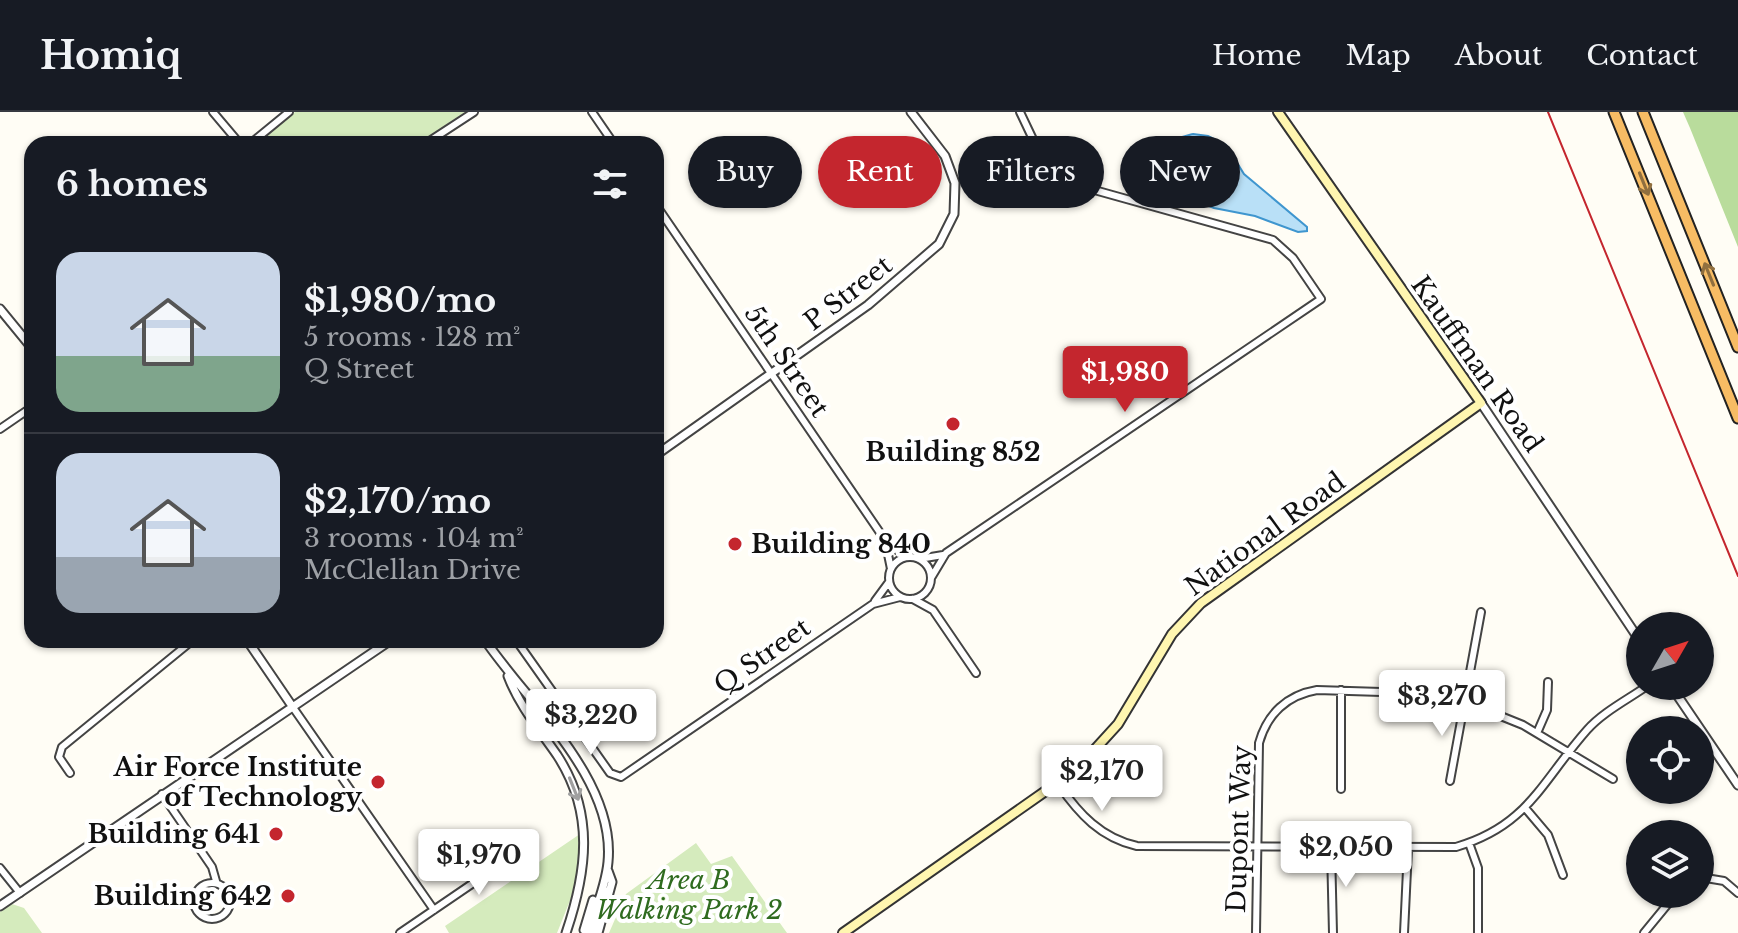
<!DOCTYPE html>
<html lang="en">
<head>
<meta charset="utf-8">
<style>
	body { margin:0; font-family:"Libre Baskerville",serif; background:#242831; color:#f1f3f6; height:100vh; display:flex; flex-direction:column; font-size:30px; white-space:nowrap }
	* { box-sizing:border-box; margin:0 }
	p { font-size:26px; color:#9ea1a6 }
	.icon { flex:none; width:44px; height:44px; fill:none; stroke:currentColor; stroke-width:2; stroke-linecap:round; stroke-linejoin:round }
	.map { position:relative; flex:1; overflow:hidden }
	.side { position:absolute; left:24px; top:24px; width:640px; height:512px; display:flex; flex-direction:column; background:#171b24; border-radius:24px; box-shadow:0 2px 6px #0004 }
	.side>* { flex:none }
	.top-card { position:absolute; left:688px; top:24px; width:760px; height:72px; display:flex; gap:16px }
	.needle { width:52px; rotate:51deg }
	.buttons { position:absolute; left:1626px; top:500px; display:grid; gap:16px }
	.buttons a { display:grid; place-items:center; width:88px; height:88px; border-radius:50%; background:#171b24; box-shadow:0 2px 6px #0004; font-size:40px }
	.price { position:absolute; translate:-50% -68px; padding:0 18px; border-radius:8px; background:#fff; color:#222; font-size:26px; line-height:52px; filter:drop-shadow(0 2px 4px #0008) }
	.price::after { content:''; position:absolute; left:50%; top:48px; width:24px; height:18px; margin-left:-12px; background:inherit; clip-path:polygon(0 0,100% 0,50% 100%) }
	.price.on { background:#c4262e; color:#fff }
	ul { padding:0; list-style:none }
	li { display:flex; align-items:center; gap:24px; height:200px; padding:0 32px }
	li+li { border-top:2px solid #363941 }
	li span { display:grid; place-items:center; flex:none; width:224px; height:160px; border-radius:24px; color:#555 }
	li>.icon { margin-inline-start:auto }
	span .icon { width:96px; height:96px; fill:#fffc; stroke-width:1 }
	li b { font-size:34px }
	h2 { display:flex; justify-content:space-between; align-items:center; height:96px; padding:0 32px; font-size:34px }
	.pill { padding:0 28px; border-radius:36px; background:#171b24; box-shadow:0 2px 6px #0004; font-size:28px; line-height:72px }
	.pill.on { background:#c4262e; color:#fff }
	header { display:flex; align-items:center; gap:48px; box-sizing:border-box; height:112px; padding:0 40px; background:#171b24; border-bottom:2px solid #363941 }
	header strong { font-size:38px }
	nav { display:flex; gap:44px; margin-inline-start:auto; font-size:28px }
	.map>svg:first-child { display:block }
</style>
</head>
<body>
<header>
<strong>Homiq</strong>
<nav><a>Home</a><a>Map</a><a>About</a><a>Contact</a></nav>
</header>
<div class="map">
<svg width="1738" height="821" viewBox="0 0 1738 821">
	<rect width="100%" height="100%" fill="#fffdf5"/>
	<path fill="#d5ebbd" d="M295,0H465L417,32H258Z
		M580,722L575,776L557,821H449L445,814Z
		M696,731L711,752L732,744L787,821H609L626,782Z
		M12,792L24,796L42,821H0V800Z"/>
	<path fill="#b9dc9c" d="M1683,0H1738V135L1690,16Z"/>
	<path fill="#b9e0f7" stroke="#3f96cf" stroke-width="2" d="M1193,22L1208,24L1226,33L1244,62L1307,115V119L1298,120L1255,104L1214,96L1137,67L1134,57C1144,35 1171,28 1193,22Z"/>
	<g fill="none" stroke-linecap="round" stroke-linejoin="round">
		<g stroke="#444" stroke-width="10">
			<path id="minor" d="M213,0L240,32
				M592,0L614,32
				M250,32L289,0
				M425,32L474,0
				M656,93L885,428L891,457
				M0,317L32,295
				M887,431L907,445
				M889 466a21 21 0 1 1 42 0a21 21 0 1 1-42 0Z
				M919,447L943,443
				M931,466L946,441L1321,187L1293,146L1273,128L1080,74L1039,40L1020,0
				M913,487L933,498L976,561
				M875,489L889,470
				M516,528L610,661L621,665L873,492L900,485
				M292,594L434,798
				M1537,621L1547,598L1548,570
				M70,661L59,645L62,635L193,528
				M1450,669L1481,500
				M1059,673C1079,702 1101,726 1137,734L1456,735C1528,714 1541,670 1587,618C1603,600 1627,588 1647,574
				M1341,677V578
				M162,682L212,755L216,769
				M1526,697L1548,723L1563,763
				M1469,731L1478,756V821
				M1331,737L1333,821
				M0,756L20,781
				M1700,765L1724,769L1738,781
				M194 789a18 18 0 1 1 36 0a18 18 0 1 1-36 0Z
				M400,821L507,748
				M1256,821L1259,631C1267,602 1287,583 1317,578L1446,582L1523,613L1613,667
				M1404,821L1408,737
				M1644,821L1676,782"/>
		</g>
		<g stroke="#444" stroke-width="11">
			<path id="tertiary" d="M0,197L32,236
				M1481,291L1640,529
				M656,343L868,193L939,132L954,102L955,71L945,44L911,0
				M247,528L292,594
				M485,528C527,590 616,667 608,750C606,773 595,799 588,821
				M508,564C519,593 539,617 557,643C595,701 587,759 566,821
				M1671,574L1738,673
				M0,794L391,528
				M584,818L593,788
				M593,821L606,779
				M598,821L612,770L608,759"/>
		</g>
		<g stroke="#333" stroke-width="12">
			<path id="secondary" d="M843,821L1077,657L1118,612L1172,522L1201,491L1481,291L1278,0"/>
		</g>
		<g stroke="#222" stroke-width="13">
			<path id="trunk" d="M1614,0L1738,306
				M1643,0L1738,235"/>
		</g>
		<use href="#minor" stroke="#fff" stroke-width="6"/>
		<use href="#tertiary" stroke="#fff" stroke-width="7"/>
		<use href="#secondary" stroke="#fff6b0" stroke-width="8"/>
		<use href="#trunk" stroke="#f7bc64" stroke-width="9"/>
		<path stroke="#c4262e" stroke-width="2" d="M1548,0L1738,464"/>
	</g>
	<defs><path id="oneway-shaft" d="M-6 0H5M1.5-3L5.5 0L1.5 3" fill="none" stroke-width="1.6" stroke-linecap="round" stroke-linejoin="round" transform="scale(2)"/></defs>
	<g stroke="#906f3f">
		<use href="#oneway-shaft" transform="translate(1644 72) rotate(68)"/>
		<use href="#oneway-shaft" transform="translate(1709 162) rotate(-112)"/>
	</g>
	<use stroke="#a0a0a0" href="#oneway-shaft" transform="translate(574 677) rotate(68)"/>
	<g fill="#c4262e" stroke="#fff" stroke-width="3">
		<circle cx="953" cy="312" r="8"/>
		<circle cx="735" cy="432" r="8"/>
		<circle cx="378" cy="670" r="8"/>
		<circle cx="276" cy="722" r="8"/>
		<circle cx="288" cy="784" r="8"/>
	</g>
	<g text-anchor="middle" dominant-baseline="central" stroke-width="8" stroke-linejoin="round" paint-order="stroke">
		<g font-size="26" fill="#111" stroke="#fff">
			<text transform="translate(848 181) rotate(-38)">P Street</text>
			<text transform="translate(787 249) rotate(56)">5th Street</text>
			<text transform="translate(1477 252) rotate(55)">Kauffman Road</text>
			<text transform="translate(1265 422) rotate(-36)">National Road</text>
			<text transform="translate(762 544) rotate(-35)">Q Street</text>
			<text transform="translate(1239 717) rotate(-88)">Dupont Way</text>
		</g>
		<g font-size="26" font-weight="bold" fill="#111" stroke="#fff" text-anchor="end">
			<text x="953" y="340" text-anchor="middle">Building 852</text>
			<text x="751" y="432" text-anchor="start">Building 840</text>
			<text x="362" y="655">Air Force Institute<tspan x="362" dy="30">of Technology</tspan></text>
			<text x="260" y="722">Building 641</text>
			<text x="272" y="784">Building 642</text>
		</g>
		<g font-size="26" font-style="italic" fill="#2f6b1f" stroke="#fff">
			<text x="689" y="768">Area B<tspan x="689" dy="30">Walking Park 2</tspan></text>
		</g>
	</g>
</svg>
<div class="buttons">
<a><svg class="needle" viewBox="-14 -14 28 28"><path d="M0-13l5 13h-10z" fill="#e53935"/><path d="M0 13l5-13h-10z" fill="#9ea1a6"/></svg></a>
<a><svg class="icon" aria-label="locate" viewBox="0 0 24 24"><circle cx="12" cy="12" r="6"/><path d="M12 2v4M12 18v4M2 12h4M18 12h4"/></svg></a>
<a><svg class="icon" aria-label="layers" viewBox="0 0 24 24"><path d="M12 4l9 5-9 5-9-5zM3 14l9 5 9-5"/></svg></a>
</div>
<b class="price on" style="left:1125px;top:302px">$1,980</b>
<b class="price" style="left:1442px;top:626px">$3,270</b>
<b class="price" style="left:591px;top:645px">$3,220</b>
<b class="price" style="left:1102px;top:701px">$2,170</b>
<b class="price" style="left:1346px;top:777px">$2,050</b>
<b class="price" style="left:479px;top:785px">$1,970</b>
<div class="top-card">
<a class="pill">Buy</a>
<a class="pill on">Rent</a>
<a class="pill">Filters</a>
<a class="pill">New</a>
</div>
<section class="side">
<h2>6 homes<svg class="icon" aria-label="filters" viewBox="0 0 24 24"><path d="M4 7h16M4 17h16"/><circle cx="9" cy="7" r="2"/><circle cx="15" cy="17" r="2"/></svg></h2>
<ul>
<li><span style="background:linear-gradient(#c9d6e8 65%,#7fa58c 0)"><svg class="icon" aria-label="home" viewBox="0 0 24 24"><path d="M3 11l9-7 9 7M6 9v11h12V9"/></svg></span><div><b>$1,980/mo</b><p>5 rooms · 128 m²</p><p>Q Street</p></div></li>
<li><span style="background:linear-gradient(#c9d6e8 65%,#9aa5b1 0)"><svg class="icon" aria-label="home" viewBox="0 0 24 24"><path d="M3 11l9-7 9 7M6 9v11h12V9"/></svg></span><div><b>$2,170/mo</b><p>3 rooms · 104 m²</p><p>McClellan Drive</p></div></li>
</ul>
</section>
</div>
</body>
</html>
